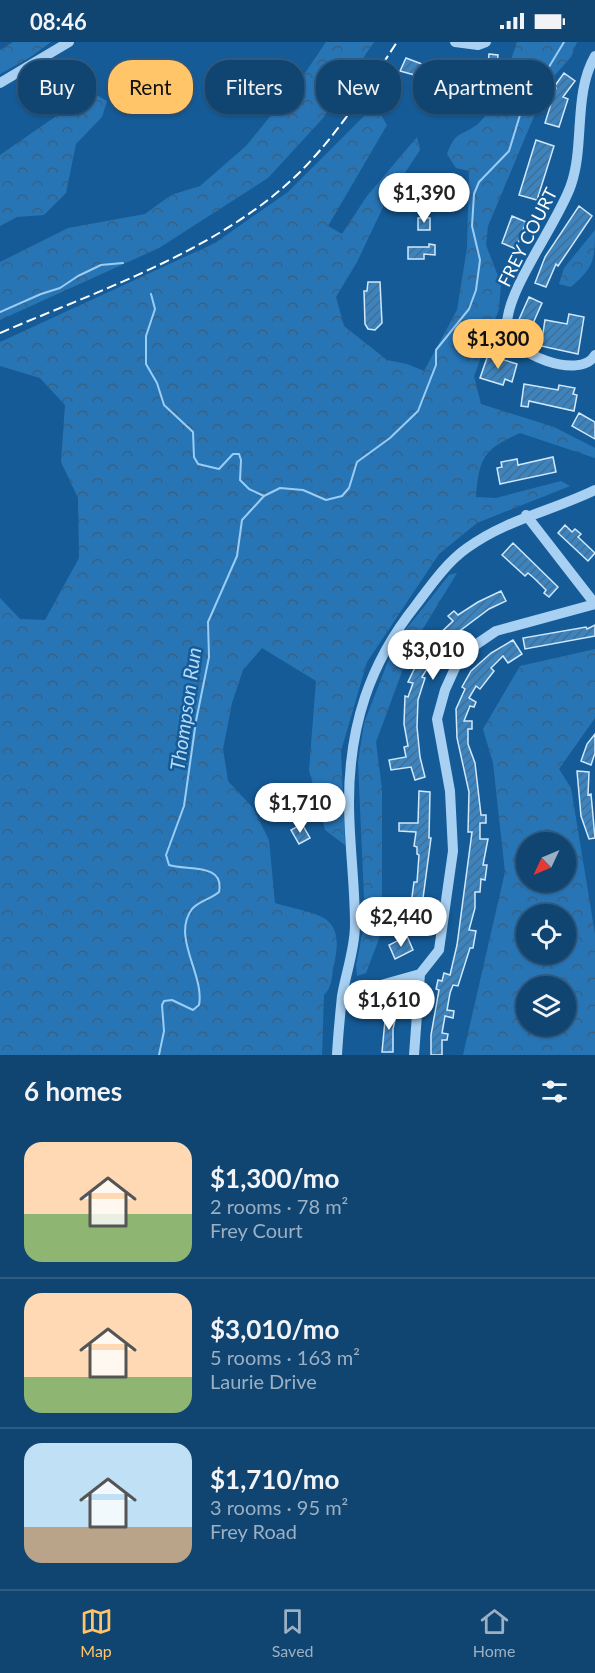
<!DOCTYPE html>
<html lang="en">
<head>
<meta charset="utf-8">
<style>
	body { margin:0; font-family:Lato,sans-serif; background:#194b76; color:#f1f3f6; height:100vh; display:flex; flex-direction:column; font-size:22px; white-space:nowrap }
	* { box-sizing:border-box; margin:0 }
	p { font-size:20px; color:#9cb0c3 }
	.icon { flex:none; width:33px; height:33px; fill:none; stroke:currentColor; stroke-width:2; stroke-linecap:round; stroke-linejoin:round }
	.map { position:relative; height:1013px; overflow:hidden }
	.sheet { display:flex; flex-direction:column; background:#104471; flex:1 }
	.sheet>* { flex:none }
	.hud { position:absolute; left:18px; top:18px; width:560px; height:54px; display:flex; gap:12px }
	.needle { width:39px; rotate:226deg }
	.tools { position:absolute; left:516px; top:790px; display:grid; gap:12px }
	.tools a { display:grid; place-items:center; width:60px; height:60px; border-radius:50%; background:#104471; box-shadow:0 2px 4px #0004,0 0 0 2px #305c84; font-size:30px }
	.price { position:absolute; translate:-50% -51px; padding:0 14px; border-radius:21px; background:#fff; color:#222; font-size:20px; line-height:39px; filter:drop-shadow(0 2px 3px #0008) }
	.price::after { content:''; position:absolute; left:50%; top:36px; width:18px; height:14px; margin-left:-9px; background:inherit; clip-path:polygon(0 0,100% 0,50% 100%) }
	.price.selected { background:#ffc568; color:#111 }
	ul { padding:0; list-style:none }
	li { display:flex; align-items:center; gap:18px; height:150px; padding:0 24px }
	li+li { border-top:2px solid #305c84 }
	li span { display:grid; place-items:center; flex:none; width:168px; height:120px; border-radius:18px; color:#555 }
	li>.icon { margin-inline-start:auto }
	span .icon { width:72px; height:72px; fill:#fffc; stroke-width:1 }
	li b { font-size:26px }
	h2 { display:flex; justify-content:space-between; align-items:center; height:72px; padding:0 24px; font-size:26px }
	.pill { padding:0 21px; border-radius:24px; background:#104471; box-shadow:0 2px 4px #0004,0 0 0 2px #305c84; font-size:21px; line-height:54px }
	.pill.selected { background:#ffc568; color:#111 }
	.status { display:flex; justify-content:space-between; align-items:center; height:42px; padding:0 30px; background:#104471; direction:ltr }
	.status svg { height:16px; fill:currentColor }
	.tab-bar { display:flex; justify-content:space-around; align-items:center; height:84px; border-top:2px solid #305c84; background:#104471; font-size:16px; color:#9cb0c3 }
	.tab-bar a { display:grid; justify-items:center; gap:3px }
	.tab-bar .selected { color:#ffc568 }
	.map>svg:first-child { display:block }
</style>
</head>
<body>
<div class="status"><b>08:46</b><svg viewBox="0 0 49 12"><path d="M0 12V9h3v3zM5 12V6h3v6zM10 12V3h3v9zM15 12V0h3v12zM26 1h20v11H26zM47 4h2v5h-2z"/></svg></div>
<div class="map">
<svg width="595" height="1013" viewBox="0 0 595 1013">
	<defs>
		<pattern id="forest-crowns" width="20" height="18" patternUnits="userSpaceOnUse" patternTransform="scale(1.5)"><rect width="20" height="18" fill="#2875b6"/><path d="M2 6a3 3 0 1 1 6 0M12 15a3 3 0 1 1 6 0" fill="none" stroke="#3a6081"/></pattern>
		<pattern id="building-hatch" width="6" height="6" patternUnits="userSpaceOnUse" patternTransform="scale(1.5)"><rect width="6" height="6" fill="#3d84bf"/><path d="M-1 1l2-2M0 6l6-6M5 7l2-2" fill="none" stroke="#436e91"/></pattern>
	</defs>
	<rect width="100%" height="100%" fill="#155b97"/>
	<path fill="url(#forest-crowns)" fill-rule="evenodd" d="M13,0H51L29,16L0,32V8Z
		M326,0H374L323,76L268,136L159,206L0,278V220L68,186L145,172L171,153L200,144L246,104L303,34Z
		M517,0H577L571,15L548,41L488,184L486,203L501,242L499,267L474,334L481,362L554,385L595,406V416L520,391C484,407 479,415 476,455L496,456L561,439L570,444L477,481L439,512L367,620L341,709L345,803L325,788L309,728L316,639L262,606L243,628L232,661L223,707L228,739L253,766L269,798L275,861C317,874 346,869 334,923C331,935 333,944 324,953L322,1013H0V556L20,577L45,578L79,516L78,456L61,420L65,363L40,336L0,324V300L215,201L288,150L375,63L387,83L328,184L342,192L367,154L417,95L420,108L385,161L357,220L336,255L344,284L387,318L407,322L424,329L457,268L467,206L469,129L456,126L447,112C457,86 461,96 479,81C495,67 510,21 517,0Z
		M91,50L107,59L102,75L76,102L66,151L44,173L17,175L0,184V113Z
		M595,188C595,218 594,225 571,245L559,242L564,226Z
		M457,531L410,608L376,700L382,747V889L366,931L357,934L356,923L365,878L358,720L364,681L392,609L404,590L449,533Z
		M595,607V676L559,727L571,746L595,892V1013H463L505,830L493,721L483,687L520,624ZM526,801H566V840H526ZM526,873H566V912H526ZM526,945H566V984H526Z"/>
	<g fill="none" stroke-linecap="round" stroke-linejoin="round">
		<path stroke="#9acdf5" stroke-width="2" d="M151,252L155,267L146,294V322L157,341L164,363L193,390L194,415L198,422L219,427L233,412H239L241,418L240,438L249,447L264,454
			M0,270L41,252L60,246L78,234L101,223L123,221
			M159,1013L164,989L162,963L164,959L172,958L193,968L199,963C205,933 171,895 192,867C199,859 211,857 219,850C225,820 186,829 169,823L166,813L184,764L196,679L209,615L208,580L237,514L242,478L264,454L280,446L303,448L326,458L342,454L349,446L357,420L390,396L418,369L436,323V308L469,267L476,248L480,218L472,184L474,152L479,140L509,109L520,73L564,0"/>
	</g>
	<path fill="url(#building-hatch)" stroke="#cfe8fc" stroke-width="1.5" d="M489,12L498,13L496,33L487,32Z
		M406,16L443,30L437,47L427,43L429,37L400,29Z
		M465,28L474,30L473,34L476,35L470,55L457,51Z
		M564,31L575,39L563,55L568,57L559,85L545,81L556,46L554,45Z
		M536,98L554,104L537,158L519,153Z
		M579,164L592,174L558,224L556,222L546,245L535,241L545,215Z
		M512,174L526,180L516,207L502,201Z
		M418,176H430V188H418Z
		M429,202L435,203V213L424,212V217H408V205H429Z
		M368,240H380L382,281L375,288L368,287L365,282L364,249H367Z
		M529,255L542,261L530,288L517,282Z
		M569,272L584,275L578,312L541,304L545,278L567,282Z
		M488,313L517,322L512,340L505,337L503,343L480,336Z
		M524,342L558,348L559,343L575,346L573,352L577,353L574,369L529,359L528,365L521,364Z
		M579,371L595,380V397L572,384Z
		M553,415L556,430L500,442L497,426L502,425L501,420L517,417L518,423Z
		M565,483L572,490L575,487L581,492L578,495L595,511L588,519L558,491Z
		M513,501L558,545L549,555L544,551L546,548L535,537L528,531L525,534L502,513Z
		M501,549L506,559L489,567L453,594L434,615L422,635L425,636L418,658L417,685L420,715L425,735L415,738L411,725L391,728L389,718L406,715L404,705L408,704L404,682L405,654L408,655L413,641L408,640L420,615L417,613L453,579L448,574L454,569L458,573L478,560Z
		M595,583V594L525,607L523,596L586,585L587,587Z
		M513,598L522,612L508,621L503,614L491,626L494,629L480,647L476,644L469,656L476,660L474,665L470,664L464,679H472V687H468V702L475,721L481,773H486V781H480V797H488L483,823H487L485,838L481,837L480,850H475V866L469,888L476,889L473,906H470L458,944L453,943L450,951L447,968L454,969L453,976L445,974L442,991L448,992L447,998H442V1013H431V993L439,948L436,947L438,938L442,939L444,931L450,933L457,903L472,790H468L469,750L457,696L456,667L465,647L462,645L471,629L491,611Z
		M595,692V711L591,723L581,719L587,702Z
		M577,729L589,730L588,753L591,752L595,796L589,797L581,774Z
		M419,749L430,750L429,796H431L422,864H424L422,881L409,880L411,871L406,870L407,862H411L414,840H417L419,813L417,812V805L414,804L416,790L399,789V781H418Z
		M302,782L310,796L299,802L291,788Z
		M407,894L413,908L395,917L389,903Z
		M386,968L397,969L393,987V1010H382Z"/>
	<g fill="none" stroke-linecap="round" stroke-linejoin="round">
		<path stroke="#a7d0f2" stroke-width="10" d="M455,0L478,3L486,0
			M595,14C573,52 585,103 571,143C558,181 506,248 507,284C508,312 581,339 595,313
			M0,41L69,0
			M526,473L595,562
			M342,954L420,932L439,908L453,809L450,749L437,677L445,648L455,626L471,606L496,589L595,562
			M337,1013C338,993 340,974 342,954C346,931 355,906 355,883C355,842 349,801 349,760C349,685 369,622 416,563C431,543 447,520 467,506C507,477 552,469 595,448
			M414,1013L420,932"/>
		<path stroke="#fff" stroke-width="2" stroke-dasharray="10 4.5" stroke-linecap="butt" d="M0,291C100,248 220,208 299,131C338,92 367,46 397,0"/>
	</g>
	<g text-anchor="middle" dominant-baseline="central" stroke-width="5" stroke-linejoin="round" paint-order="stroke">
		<g font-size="18" fill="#fff" stroke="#155b97">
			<text transform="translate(527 195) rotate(-63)">FREY COURT</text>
		</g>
		<g font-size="20" font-style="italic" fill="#b4daf9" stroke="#155b97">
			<text transform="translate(185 667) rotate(-82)">Thompson Run</text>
		</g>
	</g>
</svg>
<div class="tools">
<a><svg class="needle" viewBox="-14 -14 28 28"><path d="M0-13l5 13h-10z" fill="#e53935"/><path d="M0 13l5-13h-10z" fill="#9cb0c3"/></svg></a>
<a><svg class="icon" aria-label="locate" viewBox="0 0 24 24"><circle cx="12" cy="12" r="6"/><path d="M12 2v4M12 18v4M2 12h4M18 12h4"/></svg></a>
<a><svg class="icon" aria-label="layers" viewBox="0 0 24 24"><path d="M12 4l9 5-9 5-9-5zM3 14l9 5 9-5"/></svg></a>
</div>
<b class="price" style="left:424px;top:182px">$1,390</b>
<b class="price selected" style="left:498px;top:328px">$1,300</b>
<b class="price" style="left:433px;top:639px">$3,010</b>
<b class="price" style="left:300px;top:792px">$1,710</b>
<b class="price" style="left:401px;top:906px">$2,440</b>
<b class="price" style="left:389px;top:989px">$1,610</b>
<div class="hud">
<a class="pill">Buy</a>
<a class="pill selected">Rent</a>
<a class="pill">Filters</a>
<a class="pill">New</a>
<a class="pill">Apartment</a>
</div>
</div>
<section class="sheet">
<h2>6 homes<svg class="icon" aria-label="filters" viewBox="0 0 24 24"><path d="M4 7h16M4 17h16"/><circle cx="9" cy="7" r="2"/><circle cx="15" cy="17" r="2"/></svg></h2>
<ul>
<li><span style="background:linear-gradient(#ffd9b3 60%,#8fb573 0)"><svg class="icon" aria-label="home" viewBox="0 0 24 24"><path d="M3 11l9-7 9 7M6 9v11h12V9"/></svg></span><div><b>$1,300/mo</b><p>2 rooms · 78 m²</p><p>Frey Court</p></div></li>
<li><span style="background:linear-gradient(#ffd9b3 70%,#8fb573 0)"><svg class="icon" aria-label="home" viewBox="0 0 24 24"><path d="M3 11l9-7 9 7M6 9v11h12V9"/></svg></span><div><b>$3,010/mo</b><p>5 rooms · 163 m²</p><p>Laurie Drive</p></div></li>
<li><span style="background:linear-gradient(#bfe0f5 70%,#b9a48a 0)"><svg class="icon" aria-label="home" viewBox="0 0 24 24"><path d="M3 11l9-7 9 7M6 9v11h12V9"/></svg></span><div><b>$1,710/mo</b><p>3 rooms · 95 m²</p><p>Frey Road</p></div></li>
</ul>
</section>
<nav class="tab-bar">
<a class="selected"><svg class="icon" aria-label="map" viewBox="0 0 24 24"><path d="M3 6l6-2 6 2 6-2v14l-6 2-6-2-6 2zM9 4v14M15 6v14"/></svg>Map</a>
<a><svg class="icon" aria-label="saved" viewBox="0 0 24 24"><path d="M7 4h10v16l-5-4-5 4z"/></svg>Saved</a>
<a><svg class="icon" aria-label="home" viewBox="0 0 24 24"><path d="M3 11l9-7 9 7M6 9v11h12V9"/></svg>Home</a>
</nav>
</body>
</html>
